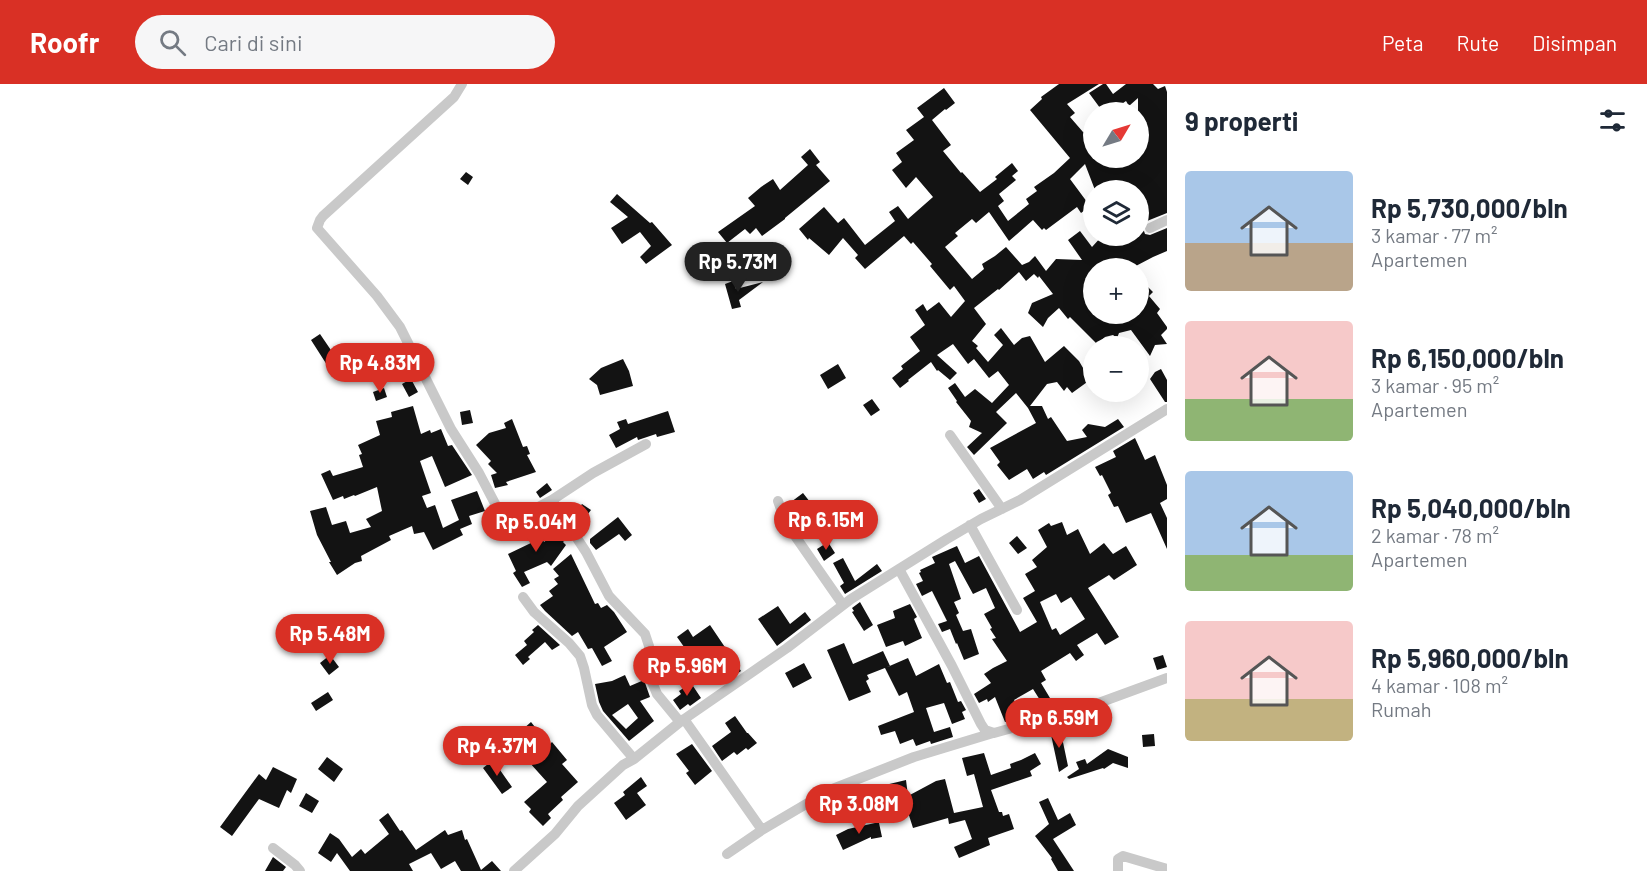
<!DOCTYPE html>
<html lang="id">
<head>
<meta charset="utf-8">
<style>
	body { margin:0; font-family:Barlow,sans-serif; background:#f6f6f7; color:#1f2937; height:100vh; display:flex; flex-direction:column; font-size:22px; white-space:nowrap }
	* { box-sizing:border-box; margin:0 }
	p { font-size:20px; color:#747a83 }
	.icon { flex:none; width:33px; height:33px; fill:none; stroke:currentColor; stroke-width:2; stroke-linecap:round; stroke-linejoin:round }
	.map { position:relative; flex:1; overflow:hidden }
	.details { display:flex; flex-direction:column; background:#fff; width:480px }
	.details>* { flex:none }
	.needle { width:39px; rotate:52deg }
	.fabs { position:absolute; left:1083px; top:18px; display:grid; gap:12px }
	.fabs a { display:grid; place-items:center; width:66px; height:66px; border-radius:50%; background:#fff; box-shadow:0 6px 24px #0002; font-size:30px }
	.price { position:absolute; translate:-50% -51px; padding:0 14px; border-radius:21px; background:#d93025; color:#fff; font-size:20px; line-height:39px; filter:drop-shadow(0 2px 3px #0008) }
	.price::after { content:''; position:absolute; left:50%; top:36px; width:18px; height:14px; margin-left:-9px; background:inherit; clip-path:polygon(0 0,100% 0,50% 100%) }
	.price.current { background:#222; color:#fff }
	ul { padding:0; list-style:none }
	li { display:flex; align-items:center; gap:18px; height:150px; padding:0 18px }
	li span { display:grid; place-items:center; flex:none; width:168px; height:120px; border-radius:6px; color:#555 }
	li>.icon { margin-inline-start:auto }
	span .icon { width:72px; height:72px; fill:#fffc; stroke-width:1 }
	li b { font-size:26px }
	h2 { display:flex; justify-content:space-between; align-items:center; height:72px; padding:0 18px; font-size:26px }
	header { display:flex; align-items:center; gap:36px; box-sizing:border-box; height:84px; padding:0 30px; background:#d93025; color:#fff }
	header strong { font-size:28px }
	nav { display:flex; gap:33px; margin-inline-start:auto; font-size:21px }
	.search { width:420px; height:54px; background:#f6f6f7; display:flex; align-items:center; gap:15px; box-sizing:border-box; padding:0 21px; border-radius:33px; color:#747a83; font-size:22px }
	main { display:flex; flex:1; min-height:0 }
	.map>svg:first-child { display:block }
</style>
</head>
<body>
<header>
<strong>Roofr</strong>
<div class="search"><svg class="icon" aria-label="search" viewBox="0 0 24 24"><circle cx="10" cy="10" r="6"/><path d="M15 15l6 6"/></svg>Cari di sini</div>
<nav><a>Peta</a><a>Rute</a><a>Disimpan</a></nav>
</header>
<main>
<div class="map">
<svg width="1167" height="787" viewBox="0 0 1167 787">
	<rect width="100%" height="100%" fill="#fff"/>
	<path fill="#131313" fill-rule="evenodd" d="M1059,0H1099L1067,20L1075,29L1070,33L1083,48L1087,47L1094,66V74H1138V14L1129,22L1126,17L1110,28H1103L1089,9L1103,0H1106L1113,10L1126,0H1153L1158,5L1165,2L1167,8V129L1147,137L1143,144L1145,150L1150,151L1167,144V167L1153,173L1132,184H1094V230H1138V193L1153,208L1149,212L1160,225L1157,229L1167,243V245L1161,251L1167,260L1155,261L1150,272L1131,246L1119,249L1117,254L1113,251L1105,253L1097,260L1070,233L1068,235L1059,224L1048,234L1043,243L1028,229L1032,219L1053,210L1039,192L1038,194L1034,190L1026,197L1019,188L999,206L998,205L974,224L986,240L972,257L978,262L976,264L988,278L1003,261L994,251L1001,244L1014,261L1022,254L1030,252L1045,278L1064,262L1079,277L1090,296L1072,309L1067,303L1064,307L1057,298L1047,300L1030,322H1042L1048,335L1051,333L1067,357L1087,353L1082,346L1088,340L1105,343L1118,335L1124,343L1046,391L1044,388L1033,395L1027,385L1009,396L997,381L1000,378L990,364L1036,339L1028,324L1016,309L996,328L1007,339L974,371L967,363L982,349L969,343L971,337L956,318L957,317L948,304L955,299L965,313L975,305L992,319L1009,301L998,287L989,294L974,275L968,280L953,260L937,271L957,289L950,296L938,286L937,287L931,278L908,296L909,297L900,304L892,294L903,285L901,282L920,267L910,253L925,241L915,226L923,220L927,227L939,218L951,233L965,217L954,202L950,206L930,182L932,180L913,158L911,160L904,152L865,185L855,174L858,171L843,154L829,171L809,154L808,156L799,145L824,123L838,139L844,134L865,161L895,137L889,128L898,122L908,135L933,113L916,93L906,104L892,86L902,78L896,69L914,56L906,46L924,33L917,24L944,4L955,19L946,26L945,25L932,36L951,61L943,67L961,89L962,88L980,108L997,95L995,93L1012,79L1018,87L1012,92L1016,96L999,110L1004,117L998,122L1008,137L1029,120L1026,115L1037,107L1034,103L1054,89L1070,74L1030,26L1042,15L1041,13ZM1085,80L1095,106H1138V152H1102L1092,163L1080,147L1068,156L1082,176L1056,175L1046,187L1035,172L1029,178L1022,181L1006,163L995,172L982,180L984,185L972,195L945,163L958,152L955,149L972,135L976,139L989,128L1009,157L1033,136L1042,146L1044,144L1046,146L1077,123L1081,129L1090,122L1070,95Z
		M810,65L820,78L816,81L830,97L785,134V135L762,152L756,144L750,150L745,145L727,159L718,148L755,122L748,114L761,103L773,95L780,106L808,81L801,73Z
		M466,88L473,93L468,101L460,95Z
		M617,110L650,139L652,138L672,161L646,180L640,173L651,162L640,148L622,160L611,144L628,133L610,118Z
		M733,197L736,205L763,198L739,216L741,223L732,225L725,200Z
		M320,250L337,275L327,281L311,256Z
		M364,268L370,281L361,285L355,273Z
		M623,275L629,287L633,302L600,311L597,301L589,295L601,284Z
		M838,280L846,294L828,305L820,291Z
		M1161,285L1167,296V318H1165L1150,295L1155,288Z
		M411,295L418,308L409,313L402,300Z
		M384,304L387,313L376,317L373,308Z
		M872,315L880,326L871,332L863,321Z
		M413,322L421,350L430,346L431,349L441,345L448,362L452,361L472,391L445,403L432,372L420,377L431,409L422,412L427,424L435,421L443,444L459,436L451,416L477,407L485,427L469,432L472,440L460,445L463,451L433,466L424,448L414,450L412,442L389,452L391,456L361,472L362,477L355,479L337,491L329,478H331L317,451L310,427L326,423L332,441L346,437L350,449L371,443L366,435L382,427L377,403L355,412L354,411L344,415L343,412L333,416L321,390L330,386L333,392L363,383L359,371L362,370L358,361L380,351L376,337L392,333L391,328Z
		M470,326L473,339L462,341L460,328Z
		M668,327L675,348L657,353L656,350L638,356L637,353L616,364L609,351L620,345L617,338L626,335L628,340Z
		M512,335L523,363L527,362L530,370L527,371L536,388L506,398L508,401L495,404L491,391L497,389L488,380L491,377L476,361L489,349L506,344L504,339Z
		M1135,354L1145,376L1155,371L1167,401V415L1160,419L1167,434V465L1151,429L1126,439L1118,422L1114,423L1108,411L1111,409L1102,391L1100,392L1095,383L1116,373L1113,367Z
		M547,399L552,406L540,414L536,408Z
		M979,405L986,415L979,419L973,409Z
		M803,409L810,418L798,427L791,418Z
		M582,420L591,426L584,435L575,429Z
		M618,433L632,451L625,457L619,450L596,466L590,459V455Z
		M536,438L544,458L558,448L565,456L563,458L566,461L551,482L547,478L524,488L530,499L522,503L513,489L516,487L508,470L533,458L527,441Z
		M1062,438L1067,451L1078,445L1090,470L1104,459L1113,470L1126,462L1137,481L1114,496L1109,491L1088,504L1119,553L1105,561L1097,549L1077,561L1084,571L1076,577L1070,569L1041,587L1046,596L1041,599L1053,619L1045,624L1033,605L1014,616L1022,631L1016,635L1005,638L995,613L988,618L987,615L979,619L974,610L991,599L984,590L993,584L1007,577L992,555L996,554L990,545L992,544L984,530L995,524L986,504L973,510L955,477L949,480L961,515L954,518L959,529L956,531L963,547L971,545L979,570L964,576L957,559L956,560L950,545L942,548L938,540L947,537L932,507L922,512L916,500L923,497L919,489L921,488L920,486L935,479L932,473L957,462L965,479L979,472L1020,548L1037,538L1023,514L1035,507L1025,490L1037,483L1032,476L1047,463L1038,446L1049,439L1051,442ZM1056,510L1061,519L1071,513L1085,535L1060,551L1056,544L1052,546L1040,518Z
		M1017,452L1027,464L1018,470L1009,459Z
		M828,458L835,469L824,477L817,465Z
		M571,470L595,520L598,519L601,524L607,521L614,528L627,548L604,563L612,577L602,582L592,564L588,565L578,548L572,552L545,527L540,521L553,512L549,507L558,500L554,495L559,492L553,485Z
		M843,474L855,497L877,480L882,487L845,510L840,502L844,499L833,479Z
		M860,518L873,541L864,547L852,528L854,527L852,524Z
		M910,520L917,533L914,535L922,554L905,562L903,557L886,563L877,541L895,534L893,527Z
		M778,522L790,540L805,528L811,536L777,562L758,535Z
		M538,541L560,561L552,566L545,558L528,573L530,575L523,581L515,571L527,561L524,557L534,548L532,546Z
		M710,541L741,587L728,596L713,574L699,584L677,553L688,545L693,553Z
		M844,559L853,580L883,567L890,582L867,591L869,595L866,597L871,608L849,617L827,566Z
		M330,571L339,583L329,591L320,579Z
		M1163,571L1167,583L1157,586L1153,574Z
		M908,574L916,592L939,580L947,599L950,598L958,618L961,617L966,626L962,628L965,635L952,640L944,619L926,624L934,648L950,643L953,653L931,660L930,657L916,662L913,655L900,660L895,647L881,651L878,642L914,628L907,608L899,612L885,584Z
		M804,579L812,594L793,604L785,589Z
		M625,591L630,602L644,596L650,613L640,617L654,637L629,657L603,627L599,618L595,600L612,597ZM628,620L638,634L626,645L612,631Z
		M691,599L701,614L690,622L688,620L680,626L673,616L681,610L679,607Z
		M328,608L333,616L316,627L311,619Z
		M735,632L747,649H748L757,659L748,666L746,664L737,671L734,668L722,677L712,662L731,648L725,639Z
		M531,638L549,661L552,658L567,676L562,680L578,698L561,713L563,716L548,730L551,734L543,742L529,728L531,725L524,718L547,698L529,678L540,669L522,646Z
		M1060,644L1068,682L1059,688L1050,646Z
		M1154,650L1155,662L1143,663L1142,651Z
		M692,660L712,687L695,701L686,689L689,687L676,670Z
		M1108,665L1128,673V684L1113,679L1104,685L1103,684L1069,695L1067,693L1079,685L1076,678L1085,675L1087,680Z
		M984,669L991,691L1011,684L1010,680L1021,676L1035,669L1041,680L1030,687L1032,692L991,706L999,728H1002L1003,732L1009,730L1014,745L988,754L990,761L959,774L954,763L972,755L965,736L949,740L948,734L913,744L906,722L899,723L897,712L880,720L881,702L906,696L908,712L936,697L945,695L954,729L983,723L974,690L967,692L962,674Z
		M327,673L343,685L334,698L318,685Z
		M493,676L512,703L502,710L483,684Z
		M273,683L297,695L291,709L287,706L279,724L259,715L232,752L220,743L259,690L266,696Z
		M641,693L647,702L637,709L646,721L626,736L614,719L625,711L623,708Z
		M306,709L319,717L312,729L299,722Z
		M1048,714L1058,736L1070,729L1076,741L1053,755L1074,787H1058L1051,775L1052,774L1035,752L1049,740L1039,718Z
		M388,729L400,747L402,746L416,766L445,746L448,751L462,746L465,756L467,755L481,786L492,777L501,787H461L455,777L441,785L431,769L409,780L413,787H350L337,769L331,778L318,769L330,749L339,755L352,773L361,765L365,770L389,750L379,736Z
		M875,739H879L882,753L871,755V753L843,766L836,751L848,745Z
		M273,773L286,783L283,787H265Z"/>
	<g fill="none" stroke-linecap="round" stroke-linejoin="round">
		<path stroke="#c9c9c9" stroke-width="10" d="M462,0L454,13L323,132L320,136L317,144L377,212L400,243L451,345L479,389L501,431L507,434L515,435L552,416L586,468L609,512L645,550L649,562V586L652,598L657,610L680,638
			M1150,144L1167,136
			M950,351L1002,425
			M552,416L593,389L646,360
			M778,417L786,439L843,521
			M970,441L1017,526
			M899,485L952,582L981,640L985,646L994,649L1085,624L1167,594
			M523,513L534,528L569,559L580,572L584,584L592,621L597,631L634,675
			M684,635L762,746
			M273,764L295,781L300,787
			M727,770L762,746L830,706L914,673L993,649
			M514,787L555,750L578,722L623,681L634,675L680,638L787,564L851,515L947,455L981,435L1020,416L1167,325
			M1118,787V775L1123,772L1167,785"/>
	</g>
</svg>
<div class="fabs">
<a><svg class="needle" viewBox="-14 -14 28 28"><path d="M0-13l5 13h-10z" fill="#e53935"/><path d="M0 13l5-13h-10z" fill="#747a83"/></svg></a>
<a><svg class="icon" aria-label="layers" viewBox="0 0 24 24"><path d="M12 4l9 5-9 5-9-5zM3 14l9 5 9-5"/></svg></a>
<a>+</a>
<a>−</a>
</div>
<b class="price current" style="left:738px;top:209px">Rp 5.73M</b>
<b class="price" style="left:380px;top:310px">Rp 4.83M</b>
<b class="price" style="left:826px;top:467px">Rp 6.15M</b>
<b class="price" style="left:536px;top:469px">Rp 5.04M</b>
<b class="price" style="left:330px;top:581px">Rp 5.48M</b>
<b class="price" style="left:687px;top:613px">Rp 5.96M</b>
<b class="price" style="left:1059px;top:665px">Rp 6.59M</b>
<b class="price" style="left:497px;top:693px">Rp 4.37M</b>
<b class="price" style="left:859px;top:751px">Rp 3.08M</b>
</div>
<section class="details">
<h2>9 properti<svg class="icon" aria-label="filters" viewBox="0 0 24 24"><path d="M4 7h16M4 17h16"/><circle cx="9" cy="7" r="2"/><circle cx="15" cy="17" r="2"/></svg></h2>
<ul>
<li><span style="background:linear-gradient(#a9c7e8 60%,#b9a48a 0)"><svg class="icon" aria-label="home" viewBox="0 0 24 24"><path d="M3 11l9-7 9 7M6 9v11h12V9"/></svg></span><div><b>Rp 5,730,000/bln</b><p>3 kamar · 77 m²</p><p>Apartemen</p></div></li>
<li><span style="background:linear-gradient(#f6c9c9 65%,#8fb573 0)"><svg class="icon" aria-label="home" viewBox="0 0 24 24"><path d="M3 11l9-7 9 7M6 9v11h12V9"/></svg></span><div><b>Rp 6,150,000/bln</b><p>3 kamar · 95 m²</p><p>Apartemen</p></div></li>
<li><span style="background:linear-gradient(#a9c7e8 70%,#8fb573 0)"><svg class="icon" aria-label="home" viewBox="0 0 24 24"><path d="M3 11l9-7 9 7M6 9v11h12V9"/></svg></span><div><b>Rp 5,040,000/bln</b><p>2 kamar · 78 m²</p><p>Apartemen</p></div></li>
<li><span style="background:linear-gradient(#f6c9c9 65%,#c2b280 0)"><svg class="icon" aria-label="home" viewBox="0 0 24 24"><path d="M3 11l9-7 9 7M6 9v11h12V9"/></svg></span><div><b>Rp 5,960,000/bln</b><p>4 kamar · 108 m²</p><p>Rumah</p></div></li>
</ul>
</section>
</main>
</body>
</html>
